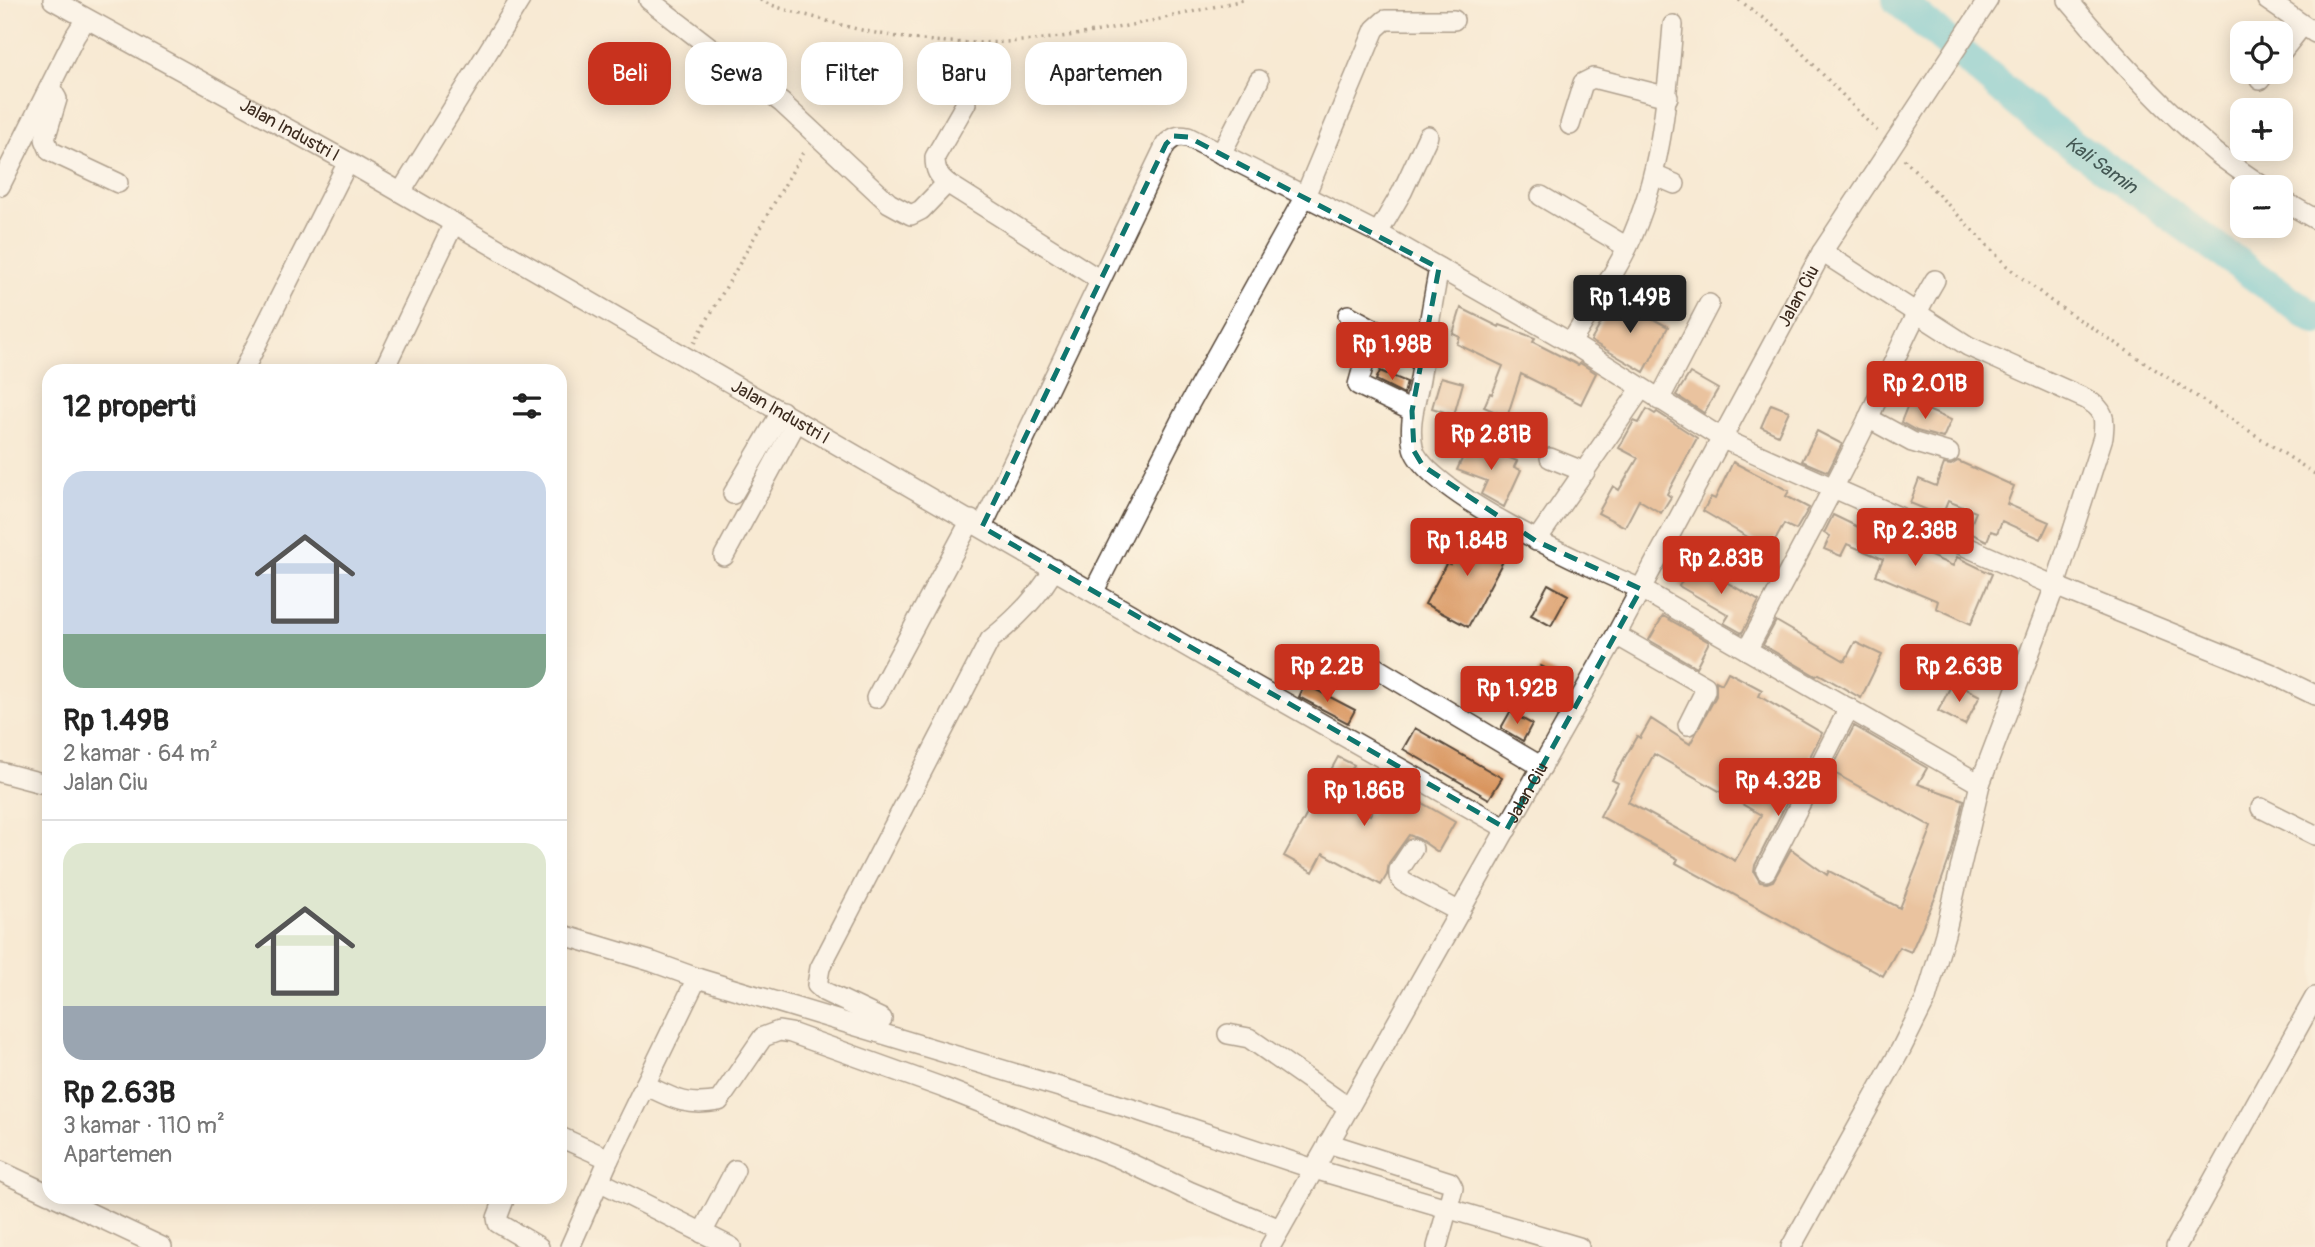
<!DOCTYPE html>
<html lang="id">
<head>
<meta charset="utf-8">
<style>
	body { margin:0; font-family:Pangolin,sans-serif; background:#f6f6f6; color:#222; height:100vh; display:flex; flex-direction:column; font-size:26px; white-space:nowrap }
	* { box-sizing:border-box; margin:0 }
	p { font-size:23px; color:#767676 }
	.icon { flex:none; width:38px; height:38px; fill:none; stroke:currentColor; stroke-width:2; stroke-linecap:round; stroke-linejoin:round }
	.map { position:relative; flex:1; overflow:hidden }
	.drawer { position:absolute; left:42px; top:364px; width:525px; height:840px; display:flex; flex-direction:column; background:#fff; border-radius:21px; box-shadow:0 4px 18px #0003 }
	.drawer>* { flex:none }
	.hud { position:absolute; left:588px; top:42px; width:665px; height:63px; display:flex; gap:14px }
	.buttons { position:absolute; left:2230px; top:21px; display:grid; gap:14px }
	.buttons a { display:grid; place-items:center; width:63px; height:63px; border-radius:14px; background:#fff; box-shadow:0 4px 18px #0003; font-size:35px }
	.price { position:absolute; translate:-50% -60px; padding:0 16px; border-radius:7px; background:#c8321e; color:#fff; font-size:23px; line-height:46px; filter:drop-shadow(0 2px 4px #0008) }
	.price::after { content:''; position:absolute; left:50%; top:42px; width:21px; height:16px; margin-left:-10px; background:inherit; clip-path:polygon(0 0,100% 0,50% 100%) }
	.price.on { background:#222; color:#fff }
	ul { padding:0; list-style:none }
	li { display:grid; align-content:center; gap:14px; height:371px; padding:0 21px }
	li+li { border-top:2px solid #e0e0e0 }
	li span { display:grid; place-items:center; height:217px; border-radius:21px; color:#555 }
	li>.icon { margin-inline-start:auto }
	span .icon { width:126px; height:126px; fill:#fffc; stroke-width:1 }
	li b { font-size:30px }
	h2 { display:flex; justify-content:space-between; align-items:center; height:84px; padding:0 21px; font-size:30px }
	.pill { padding:0 24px; border-radius:21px; background:#fff; box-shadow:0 4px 18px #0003; font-size:24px; line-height:63px }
	.pill.on { background:#c8321e; color:#fff }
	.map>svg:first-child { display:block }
</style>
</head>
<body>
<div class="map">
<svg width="2315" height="1247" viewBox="0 0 2315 1247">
	<rect width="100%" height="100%" fill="#fcf5e5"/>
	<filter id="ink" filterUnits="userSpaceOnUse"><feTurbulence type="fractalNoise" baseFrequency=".0143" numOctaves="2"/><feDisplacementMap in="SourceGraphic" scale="14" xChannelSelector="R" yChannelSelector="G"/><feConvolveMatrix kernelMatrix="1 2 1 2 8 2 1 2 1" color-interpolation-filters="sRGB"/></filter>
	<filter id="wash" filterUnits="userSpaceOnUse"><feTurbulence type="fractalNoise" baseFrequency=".00686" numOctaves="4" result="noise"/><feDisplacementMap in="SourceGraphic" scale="28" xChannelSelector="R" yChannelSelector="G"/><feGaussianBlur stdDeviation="1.57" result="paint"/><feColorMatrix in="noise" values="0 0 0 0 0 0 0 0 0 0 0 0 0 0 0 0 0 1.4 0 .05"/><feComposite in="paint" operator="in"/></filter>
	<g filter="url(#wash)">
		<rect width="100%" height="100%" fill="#f8ead3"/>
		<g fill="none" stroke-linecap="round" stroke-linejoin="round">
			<path stroke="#59c5d2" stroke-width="32" id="s1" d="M1898,0L2040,121L2315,319"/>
		</g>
		<g id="blocks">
			<path fill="#d9955e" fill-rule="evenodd" d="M1618,300L1668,327L1644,372L1591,341L1605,316L1609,318Z
				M1461,308L1499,327L1500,325L1535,338L1533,342L1578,365L1580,363L1596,373L1581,404L1521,374L1507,417L1484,407L1490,393L1492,394L1503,366L1457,344L1460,337L1453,334Z
				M1380,371L1407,382L1404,394L1376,380Z
				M1690,373L1718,389L1704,413L1676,395Z
				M1441,377L1463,383L1454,415L1432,408Z
				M1909,402L1951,420L1943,438L1917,431L1901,422Z
				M1771,404L1789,411L1778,435L1761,427Z
				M1647,409L1655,414L1657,412L1697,438L1667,494L1671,497L1661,513L1639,500L1625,527L1598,513L1613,486L1619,490L1638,458L1619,448L1634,421L1639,423Z
				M1817,431L1842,444L1828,472L1802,461Z
				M1470,441L1517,461L1514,467L1521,470L1504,507L1481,494L1487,481L1457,470Z
				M1958,461L2014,486L2007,504L2049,522L2041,539L2002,521L1997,533L1991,531L1987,541L1968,532L1976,512L1948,501L1942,516L1910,503L1919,479L1936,486L1944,464L1951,465Z
				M1733,462L1789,491L1786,496L1809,508L1796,530L1784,524L1770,550L1703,511L1711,497L1715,499Z
				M1833,515L1860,528L1862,522L1887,532L1886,534L1911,545L1910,547L1953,566L1957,557L1992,574L1971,624L1936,608L1938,601L1876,575L1883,559L1847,544L1841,556L1824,549L1830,536L1824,533Z
				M1469,529L1509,550L1468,627L1425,604L1447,562L1450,564Z
				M1693,563L1759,601L1742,633L1724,623L1729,615L1679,586Z
				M1548,584L1568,595L1551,626L1531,615Z
				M1663,616L1709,642L1696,667L1649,640Z
				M1776,621L1845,661L1855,642L1882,655L1861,698L1819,674L1816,676L1763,645Z
				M1541,666L1572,682L1561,703L1539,691L1542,686L1533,681Z
				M1728,672L1762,690L1759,696L1822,733L1755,865L1754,872L1760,882L1767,883L1773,881L1791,849L1827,875L1829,871L1900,908L1932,827L1831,771L1854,726L1927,768L1918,784L1964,800L1951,854L1936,896L1911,952L1899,947L1883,976L1676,863L1678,859L1600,816L1618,783L1612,780L1637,736L1640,738L1651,719L1690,744L1716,696V681L1722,684ZM1654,754L1761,815L1735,861L1628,802Z
				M1953,682L1980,696L1965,725L1938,711Z
				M1305,684L1355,710L1348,723L1299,697Z
				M1510,712L1532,724L1523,741L1501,728Z
				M1415,728L1502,778L1489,799L1403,749Z
				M1338,757L1354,765L1337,796L1370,815L1387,783L1455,822L1438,852L1419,839L1409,835L1389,863L1387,875L1381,885L1323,853L1313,872L1284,856Z"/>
		</g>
	</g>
	<g filter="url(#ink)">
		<use href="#blocks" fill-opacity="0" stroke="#574739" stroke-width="2"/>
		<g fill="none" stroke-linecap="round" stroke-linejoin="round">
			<g stroke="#574739" stroke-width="22">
				<g id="minor">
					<path id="s2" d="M53,0L348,162L1224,668L1507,829"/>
					<path d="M649,0L782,103L889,203L911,215L921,210L947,183L1100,280"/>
					<path d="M2068,0C2113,54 2161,107 2215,152C2231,165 2248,176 2264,187"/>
					<path d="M2267,0L2315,33"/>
					<path d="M2280,54L2302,26"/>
					<path d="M2260,80L2266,72"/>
					<path d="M50,87L57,99L45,139L50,151L118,183"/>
					<path d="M1570,125L1583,83L1593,78L1668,97"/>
					<path d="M1221,154L1259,80"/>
					<path d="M1654,175L1675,184"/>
					<path d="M947,183C938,175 935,170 935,157L966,103"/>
					<path d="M0,186L75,36L86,19"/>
					<path d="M401,192L520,0"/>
					<path d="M1541,196L1627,247"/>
					<path d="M2280,199L2315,219"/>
					<path d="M1378,233L1402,192L1428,136"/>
					<path d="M1439,268C1432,305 1426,342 1420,379C1416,402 1408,423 1413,447C1422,491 1598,571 1641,589L1980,784"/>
					<path d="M1348,315L1423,356"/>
					<path d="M1571,343C1589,311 1612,279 1628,246C1661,176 1667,101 1673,25"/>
					<path d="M1363,367L1358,385L1412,411"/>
					<path d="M243,371L348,162"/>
					<path d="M383,371L454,223"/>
					<path d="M1659,400L1709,304"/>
					<path d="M1868,418L1912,442L1949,453"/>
					<path d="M1550,458L1585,472"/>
					<path d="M733,494L782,411"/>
					<path d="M982,527L1166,144C1174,137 1177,135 1188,137L1378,233L1571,343L1723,439L2055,586L2270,673L2315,695"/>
					<path d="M1536,541L1641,389"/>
					<path d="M724,556L797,421"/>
					<path d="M1094,591L1186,410L1305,196L1375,29L1385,20H1454"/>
					<path d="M1616,635L1705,686V691L1688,725"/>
					<path d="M1747,650C1788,573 1830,497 1868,419C1890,372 1908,325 1935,280"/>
					<path d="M1371,665L1542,767"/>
					<path d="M876,698L971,520"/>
					<path d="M0,772L49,785"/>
					<path d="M2261,808L2315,835"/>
					<path d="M1413,849L1399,870V876L1403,882L1460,912"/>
					<path d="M1766,871L1849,708"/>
					<path d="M560,934L653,962L697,978L1139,1111L1314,1169L1579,1247"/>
					<path d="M882,1019L825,992L817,985L820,968L990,640C1015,620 1038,598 1054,569"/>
					<path d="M1228,1034L1249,1038L1349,1108"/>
					<path d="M645,1085C674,1099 687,1107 719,1101L763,1037L779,1031L791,1033L944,1088L1119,1158L1191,1192L1280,1229"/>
					<path d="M560,1137L609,1159"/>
					<path d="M1328,1143L1450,1182L1453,1188L1437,1247"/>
					<path d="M0,1171L49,1194"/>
					<path d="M601,1182L731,1247"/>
					<path d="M56,1197L162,1247"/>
					<path d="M505,1197L497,1218L498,1223L539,1247"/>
					<path d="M702,1233L735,1170"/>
					<path d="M570,1247L609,1159L697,978"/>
					<path id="s3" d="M1270,1247L1616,635L1822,252L1988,0"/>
					<path d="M1791,1247L1901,1049L1926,999L1945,934L1980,784L2055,586L2103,437C2105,417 2105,410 2086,399L1968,346L1822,252"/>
					<path d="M2176,1247L2315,997"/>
				</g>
			</g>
			<path stroke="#574739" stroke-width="3.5" stroke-dasharray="2 5" stroke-linecap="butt" d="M760,0C780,10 805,14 827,21C976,65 1097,34 1243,0
				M1739,0L1784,34L1879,133
				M1904,159L2007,266L2051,301L2315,474
				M694,343L805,149"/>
			<use href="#minor" stroke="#fff" stroke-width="19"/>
		</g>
	</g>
	<path d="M0 0H2315V1247H0ZM1174,136L1188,137L1439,268L1412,411L1414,451L1423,466L1536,541L1641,589L1507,829L982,527L1166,144Z" fill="#f8ead3" fill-opacity=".55" fill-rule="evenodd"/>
	<path fill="none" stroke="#0f766e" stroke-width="5" stroke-dasharray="14 9" stroke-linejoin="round" d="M1174,136L1188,137L1439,268L1412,411L1414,451L1423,466L1536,541L1641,589L1507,829L982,527L1166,144Z"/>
	<g text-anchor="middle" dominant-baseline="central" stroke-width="6" stroke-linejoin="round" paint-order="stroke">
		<g font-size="18" fill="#3b2a1e" stroke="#fcf5e5">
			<text stroke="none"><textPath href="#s2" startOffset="270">Jalan Industri I</textPath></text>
			<text stroke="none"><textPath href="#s3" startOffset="1088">Jalan Ciu</textPath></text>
			<text stroke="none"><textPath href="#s2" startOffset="836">Jalan Industri I</textPath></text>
			<text stroke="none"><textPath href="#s3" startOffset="522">Jalan Ciu</textPath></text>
		</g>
		<g font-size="19" font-style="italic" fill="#445854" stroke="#fcf5e5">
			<text stroke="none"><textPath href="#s1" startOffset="262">Kali Samin</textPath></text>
		</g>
	</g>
</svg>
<div class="buttons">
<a><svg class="icon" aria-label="locate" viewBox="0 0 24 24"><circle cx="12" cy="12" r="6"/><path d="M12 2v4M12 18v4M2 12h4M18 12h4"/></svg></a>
<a>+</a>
<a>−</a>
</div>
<b class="price on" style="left:1630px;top:335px">Rp 1.49B</b>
<b class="price" style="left:1392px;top:382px">Rp 1.98B</b>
<b class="price" style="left:1925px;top:421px">Rp 2.01B</b>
<b class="price" style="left:1491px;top:472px">Rp 2.81B</b>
<b class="price" style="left:1915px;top:568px">Rp 2.38B</b>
<b class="price" style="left:1467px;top:578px">Rp 1.84B</b>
<b class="price" style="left:1721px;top:596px">Rp 2.83B</b>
<b class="price" style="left:1327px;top:704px">Rp 2.2B</b>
<b class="price" style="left:1959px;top:704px">Rp 2.63B</b>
<b class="price" style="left:1517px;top:726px">Rp 1.92B</b>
<b class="price" style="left:1778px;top:818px">Rp 4.32B</b>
<b class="price" style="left:1364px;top:828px">Rp 1.86B</b>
<div class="hud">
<a class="pill on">Beli</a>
<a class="pill">Sewa</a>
<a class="pill">Filter</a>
<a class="pill">Baru</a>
<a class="pill">Apartemen</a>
</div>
<section class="drawer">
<h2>12 properti<svg class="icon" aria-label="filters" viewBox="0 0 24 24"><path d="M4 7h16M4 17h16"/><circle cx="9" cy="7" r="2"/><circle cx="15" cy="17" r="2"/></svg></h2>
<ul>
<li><span style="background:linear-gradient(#c9d6e8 75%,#7fa58c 0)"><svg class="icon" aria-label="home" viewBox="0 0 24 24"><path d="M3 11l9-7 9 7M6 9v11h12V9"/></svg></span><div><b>Rp 1.49B</b><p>2 kamar · 64 m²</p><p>Jalan Ciu</p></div></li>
<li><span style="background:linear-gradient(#dfe7d0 75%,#9aa5b1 0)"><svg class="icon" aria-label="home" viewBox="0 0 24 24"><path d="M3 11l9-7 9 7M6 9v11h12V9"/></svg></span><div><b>Rp 2.63B</b><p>3 kamar · 110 m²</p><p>Apartemen</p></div></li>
</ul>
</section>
</div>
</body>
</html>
